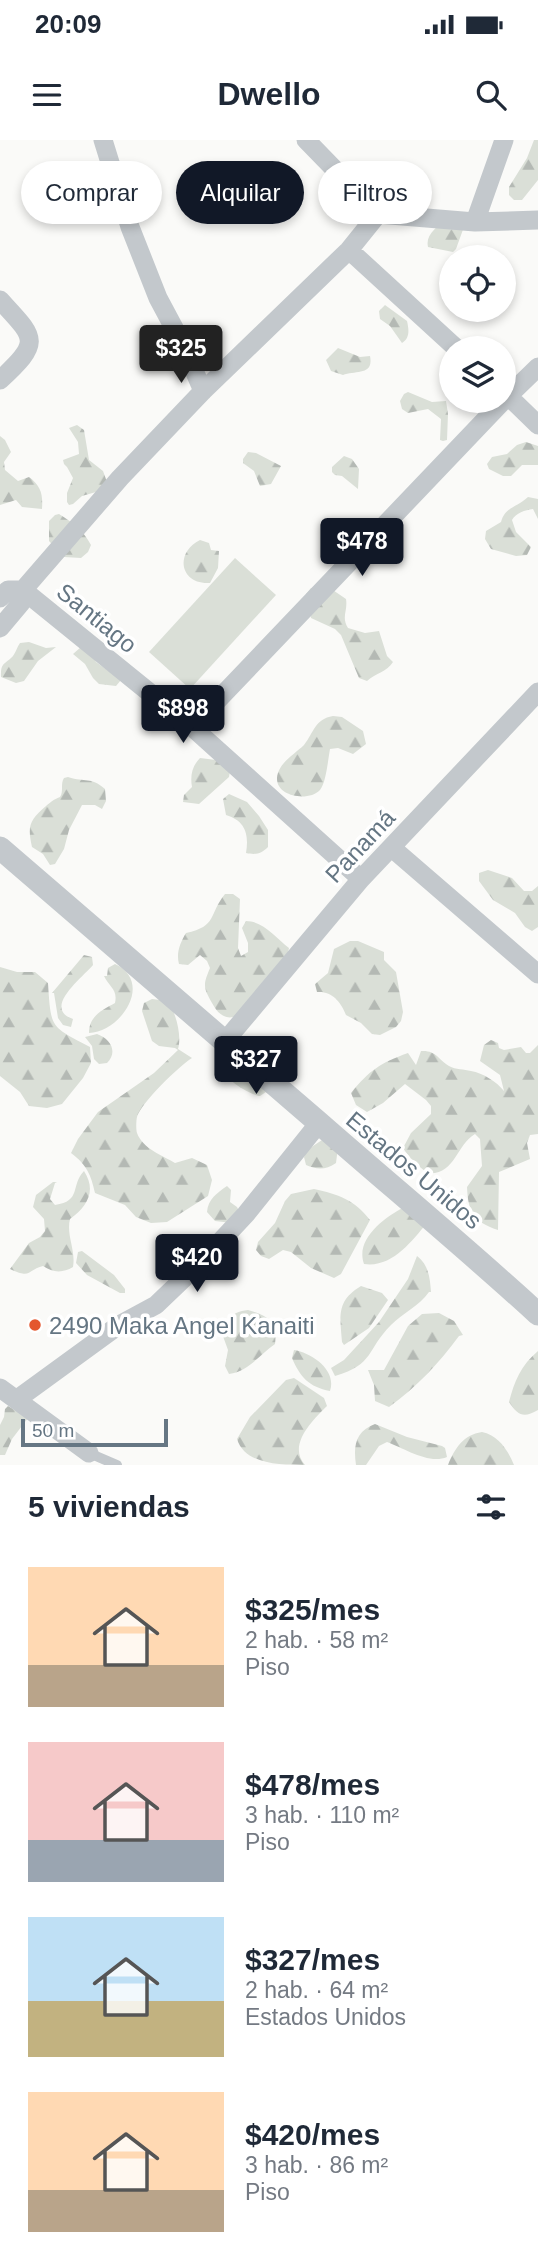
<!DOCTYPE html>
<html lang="es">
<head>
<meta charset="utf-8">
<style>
	body { margin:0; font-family:Helvetica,sans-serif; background:#f2f2f3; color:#1f2937; height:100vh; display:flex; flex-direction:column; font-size:26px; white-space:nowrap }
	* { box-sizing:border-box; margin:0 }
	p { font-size:23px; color:#747a83 }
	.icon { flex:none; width:38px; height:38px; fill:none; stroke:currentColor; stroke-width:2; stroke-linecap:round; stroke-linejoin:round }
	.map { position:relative; height:1325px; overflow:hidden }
	.details { display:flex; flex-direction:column; background:#fff; flex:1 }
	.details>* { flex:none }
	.banner { position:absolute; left:21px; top:21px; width:497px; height:63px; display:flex; gap:14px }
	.tools { position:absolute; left:439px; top:105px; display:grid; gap:14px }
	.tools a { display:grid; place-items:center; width:77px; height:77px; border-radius:50%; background:#fff; box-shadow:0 4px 10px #0003; font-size:35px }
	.scale { position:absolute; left:21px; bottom:18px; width:147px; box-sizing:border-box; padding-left:7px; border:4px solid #657683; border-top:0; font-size:19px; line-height:24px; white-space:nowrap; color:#657683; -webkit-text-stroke:5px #fff; paint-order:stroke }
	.price { position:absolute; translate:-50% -60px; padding:0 16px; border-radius:7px; background:#111827; color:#fff; font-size:23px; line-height:46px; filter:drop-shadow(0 2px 4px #0008) }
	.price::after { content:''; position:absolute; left:50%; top:42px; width:21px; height:16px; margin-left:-10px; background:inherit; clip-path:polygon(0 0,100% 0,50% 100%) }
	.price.current { background:#222; color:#fff }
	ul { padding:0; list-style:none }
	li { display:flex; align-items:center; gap:21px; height:175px; padding:0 28px }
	li span { display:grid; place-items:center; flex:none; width:196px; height:140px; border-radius:0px; color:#555 }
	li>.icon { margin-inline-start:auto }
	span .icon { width:84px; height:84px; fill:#fffc; stroke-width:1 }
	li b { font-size:30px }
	h2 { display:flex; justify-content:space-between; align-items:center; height:84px; padding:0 28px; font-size:30px }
	.tag { padding:0 24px; border-radius:32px; background:#fff; box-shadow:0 4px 10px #0003; font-size:24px; line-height:63px }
	.tag.current { background:#111827; color:#fff }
	.status { display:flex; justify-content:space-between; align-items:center; height:49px; padding:0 35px; background:#fff; direction:ltr }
	.status svg { height:19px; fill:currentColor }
	header { display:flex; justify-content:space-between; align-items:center; height:91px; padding:0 28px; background:#fff; font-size:32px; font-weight:800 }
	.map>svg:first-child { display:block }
</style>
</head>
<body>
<div class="status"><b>20:09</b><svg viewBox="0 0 49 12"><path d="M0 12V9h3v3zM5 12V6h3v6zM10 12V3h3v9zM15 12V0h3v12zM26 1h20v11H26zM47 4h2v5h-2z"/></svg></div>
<header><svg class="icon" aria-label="menu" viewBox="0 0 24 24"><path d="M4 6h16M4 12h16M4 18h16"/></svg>Dwello<svg class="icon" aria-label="search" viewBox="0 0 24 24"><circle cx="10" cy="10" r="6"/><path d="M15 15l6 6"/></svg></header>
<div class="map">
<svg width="538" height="1325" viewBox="0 0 538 1325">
	<defs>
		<pattern id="forest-firs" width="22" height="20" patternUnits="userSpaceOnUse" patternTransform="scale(1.75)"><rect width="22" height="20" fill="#dadfd7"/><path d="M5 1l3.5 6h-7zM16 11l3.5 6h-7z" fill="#b4b9b4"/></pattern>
	</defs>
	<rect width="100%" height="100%" fill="#fafaf8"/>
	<path fill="#dadfd7" d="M235,418L276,455L190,549L149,512Z"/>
	<path fill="url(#forest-firs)" d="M534,0H538V40L522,60H514L509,55V47L527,18Z
		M446,78L465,84L456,109L453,112L428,107C425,94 438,87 446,78Z
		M385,165L407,181C409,190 410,198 402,203L390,186L380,179L379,171Z
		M338,208L360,217L370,216C374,236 355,230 343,235L331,231L326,220Z
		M408,252L432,262L446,261L448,274L447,300L443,301L440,300L441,279L428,269L408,273L402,269L400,261L404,254Z
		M77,285L84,290L89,320L103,331L107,342L103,350L82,356L73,364L69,365L67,362V353L73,338L67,327L64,324L63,320L79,314L78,302L69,288Z
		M0,296L5,300L11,312L4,322L5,330L18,341L29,337C41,346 43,354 42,369L22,367L16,360L0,365Z
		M526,302L538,306V325H522L511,336H503L489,329L487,324L492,317L507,314L517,305Z
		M248,312L256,313L281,326L271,344L260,346L254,331L243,323V319Z
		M344,316L352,319L359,329L358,349L342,336L335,335L332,332V327Z
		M528,357L538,359V379L533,369C525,370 516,373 512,380L516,392L531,407L527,415L516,416L491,409L485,399L486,391L501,382C505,367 516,368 528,357Z
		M59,374C73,383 83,390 91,405L88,412L81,418L64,417L49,401V381L55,375Z
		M200,400L209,403L211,410L219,411L218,428L210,443C180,445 174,413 200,400Z
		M327,446L346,459C348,471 341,477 348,488L365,493L379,491L387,516L393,522C387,532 376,533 367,541L359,538L341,495L335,489L311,478L306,454L311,448Z
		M29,502L46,508L56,507L38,521L24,541L16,543L1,537C1,524 2,526 11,518C15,515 17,507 20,503Z
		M81,507L89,508L96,522L121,540L116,546L99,544L93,538L85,524L73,514Z
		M333,576L342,577L363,591L366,604L353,614L338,608L330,609C328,620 326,643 320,650C309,662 276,657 277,638C278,623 295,614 304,605C314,592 315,579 333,576Z
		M200,618L216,620L230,631L229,637L199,664L183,662L184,655L192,647C190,636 192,626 200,618Z
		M68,637C86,643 90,636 105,649L106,661L102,669L95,665H82L69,690L64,709L55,724L50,725L43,714L32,707C27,685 30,680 46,666C52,661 53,660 60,657C64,651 60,644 64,638Z
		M229,654L247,662L259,676L268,690V707C261,714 256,715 246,713C249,695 246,681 226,675L223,659Z
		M488,730L512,738L524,751H532L538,746V787L532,791L525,787L515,773L493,760L479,741V733Z
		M225,754H233L240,759L238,808L241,816L248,812V803L242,788L246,781C263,781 276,798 289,808C287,824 275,836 264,849C251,866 229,895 212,863C203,847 203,845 210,828L207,821L200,815L188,825L179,824C176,813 180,803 186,793C218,786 208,775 225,754Z
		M350,801H358L384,812V820L396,832L403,872L401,881L396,887L380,895L372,894L361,883L346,875C341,862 332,851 317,852L315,844L328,833L334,809Z
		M84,815L92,817L93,825C82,838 42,868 73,879L71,887L63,885L58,878L54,853H52Z
		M115,824C154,842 121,892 89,893C89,876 102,870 115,863C118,849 109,847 104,836H107L108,828Z
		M0,827L17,832H35L48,843C51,889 50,886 90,907L91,923L83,938L62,964L47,968L29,966L20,952L0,936Z
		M152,859L168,861C176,873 182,896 178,909L192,918C179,926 141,963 137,977C136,981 136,990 137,993C143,1009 162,1015 175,1023L192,1018L207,1025L212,1040L208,1056L167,1082L151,1083L136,1077L125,1065L95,1053C91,1035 87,1025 71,1013L78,999L98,972L154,933L178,910L175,908L159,906L152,901L142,871L144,863Z
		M97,894C111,899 118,912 107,923L99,924L94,919L92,906L85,897Z
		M491,900L498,903L499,908L504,910L521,907L526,913H530L538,905V994L530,995L527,1003L530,1019L499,1032L498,1090C473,1082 468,1071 467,1047L482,1026L480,999L475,994C456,1005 455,1036 427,1033C418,1025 409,1018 403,1008L411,993L431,974V966L426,960L405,944L383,963L367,972L356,965L351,953C370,930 380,923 408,913L416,925L421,911C436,910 438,919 449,926C456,930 464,929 471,931C483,933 497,942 504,951L500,935L480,921L484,905Z
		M221,913L267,949V953L266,952L260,956C250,955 225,939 222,930C220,925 222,918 221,913Z
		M322,1000L338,1007L336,1023C326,1030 317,1030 306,1025L304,1017L307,1010Z
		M84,1031C97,1051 87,1067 70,1079C66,1095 76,1110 73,1127C63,1133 53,1133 43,1126C25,1131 32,1139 10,1129L29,1103L40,1097L45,1091L44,1079L33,1067L36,1055L53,1042H57L55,1043L50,1059L55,1065C82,1061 70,1046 84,1031Z
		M227,1046L231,1050L230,1062L237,1067L241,1075L232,1083L215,1081L207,1072C208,1059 217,1053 227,1046Z
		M314,1049C338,1054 355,1060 370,1080L341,1134L334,1138L311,1128L291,1112L283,1110L269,1119L261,1116L256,1110L258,1102L275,1083L285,1061L291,1054Z
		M404,1067L427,1083C411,1102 392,1128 364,1124C355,1099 384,1078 404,1067Z
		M82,1111L114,1135L125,1149V1153H120L87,1135L76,1123L78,1112Z
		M417,1116C429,1125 430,1139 431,1152H429C419,1166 403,1173 391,1185C366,1210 375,1224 335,1236L331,1228L344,1220L379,1182L408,1139Z
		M361,1146L382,1153L388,1160L369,1188L344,1205L342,1202C340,1176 336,1161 361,1146Z
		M248,1170C267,1175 278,1182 275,1204C259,1215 249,1231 229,1234L225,1226L228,1210L220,1188C233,1179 229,1172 248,1170Z
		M439,1173L454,1181L463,1195L459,1196C439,1223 417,1247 389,1267L375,1261L374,1245L368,1230H384L408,1186L422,1174Z
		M294,1210C312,1213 337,1230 330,1251C309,1247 300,1237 292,1218Z
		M538,1211V1270C524,1278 518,1276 509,1262C514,1242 521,1225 538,1211Z
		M294,1238L324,1258L327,1266C313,1280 287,1305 305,1325C281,1325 245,1325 237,1299L250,1277L286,1240Z
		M8,1266L28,1278L12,1299L5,1315H0V1285L4,1277L5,1269Z
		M375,1284L407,1297L442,1306L445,1308L447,1317C429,1325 404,1308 387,1302L379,1306L366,1325H356C353,1305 356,1291 375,1284Z
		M482,1292C498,1295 508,1310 514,1325H448C455,1308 463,1295 482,1292Z"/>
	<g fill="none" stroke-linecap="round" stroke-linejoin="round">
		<path stroke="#c3c8cc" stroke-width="10" d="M89,1313L117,1325"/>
		<path stroke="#c3c8cc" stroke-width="19" d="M103,0L130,87L158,158L182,203L203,251
			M306,0L378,74L475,82L538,80
			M475,82L504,0
			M349,110L456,208
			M0,160C36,199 42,201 0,240
			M504,252L538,285
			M504,260L538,227
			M23,450L192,587L361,739
			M0,458L8,450H23
			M0,488L21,463L23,450L120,338L203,251L349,110L378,74
			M192,587L503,261
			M392,708L538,834
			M226,900L361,739L538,552
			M0,1248L89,1313
			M16,1260L119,1185L156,1165L204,1119L246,1074L319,983"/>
		<path stroke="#c3c8cc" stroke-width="23" d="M0,708C106,799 212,890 318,982C391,1046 466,1108 538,1174"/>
	</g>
	<circle fill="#e4572e" stroke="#fff" stroke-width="2.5" cx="35" cy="1185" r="7"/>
	<g text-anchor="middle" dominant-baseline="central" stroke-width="7" stroke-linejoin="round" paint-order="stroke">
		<g font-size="24" fill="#657683" stroke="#fff">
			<text transform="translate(97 478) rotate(39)">Santiago</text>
			<text transform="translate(360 706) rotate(-47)">Panamá</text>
			<text transform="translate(414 1030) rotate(40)">Estados Unidos</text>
		</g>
		<g font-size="24" fill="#657683" stroke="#fff" text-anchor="start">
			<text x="49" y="1185">2490 Maka Angel Kanaiti</text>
		</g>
	</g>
</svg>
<div class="tools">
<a><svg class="icon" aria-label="locate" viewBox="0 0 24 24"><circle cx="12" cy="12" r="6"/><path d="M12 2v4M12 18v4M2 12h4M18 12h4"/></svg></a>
<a><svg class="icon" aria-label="layers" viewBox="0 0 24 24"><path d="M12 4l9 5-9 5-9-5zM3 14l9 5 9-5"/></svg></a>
</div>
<div class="scale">50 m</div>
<b class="price current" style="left:181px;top:245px">$325</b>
<b class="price" style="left:362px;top:438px">$478</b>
<b class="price" style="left:183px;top:605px">$898</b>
<b class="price" style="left:256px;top:956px">$327</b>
<b class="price" style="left:197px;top:1154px">$420</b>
<div class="banner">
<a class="tag">Comprar</a>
<a class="tag current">Alquilar</a>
<a class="tag">Filtros</a>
</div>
</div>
<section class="details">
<h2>5 viviendas<svg class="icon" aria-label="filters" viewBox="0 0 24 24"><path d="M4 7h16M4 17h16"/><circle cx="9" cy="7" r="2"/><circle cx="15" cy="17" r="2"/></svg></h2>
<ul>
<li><span style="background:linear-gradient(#ffd9b3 70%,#b9a48a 0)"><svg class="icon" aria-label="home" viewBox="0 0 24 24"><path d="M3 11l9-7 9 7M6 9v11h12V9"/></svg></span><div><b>$325/mes</b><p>2 hab. · 58 m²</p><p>Piso</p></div></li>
<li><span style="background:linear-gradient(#f6c9c9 70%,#9aa5b1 0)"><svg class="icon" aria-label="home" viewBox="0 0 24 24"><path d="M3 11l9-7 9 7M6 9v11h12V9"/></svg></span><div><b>$478/mes</b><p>3 hab. · 110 m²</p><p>Piso</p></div></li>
<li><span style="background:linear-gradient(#bfe0f5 60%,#c2b280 0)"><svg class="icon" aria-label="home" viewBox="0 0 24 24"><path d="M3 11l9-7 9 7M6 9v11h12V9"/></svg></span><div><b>$327/mes</b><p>2 hab. · 64 m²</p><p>Estados Unidos</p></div></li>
<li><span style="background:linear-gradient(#ffd9b3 70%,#b9a48a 0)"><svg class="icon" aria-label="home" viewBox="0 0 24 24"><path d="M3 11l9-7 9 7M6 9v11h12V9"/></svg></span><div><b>$420/mes</b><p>3 hab. · 86 m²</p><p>Piso</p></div></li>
</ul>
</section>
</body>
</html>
